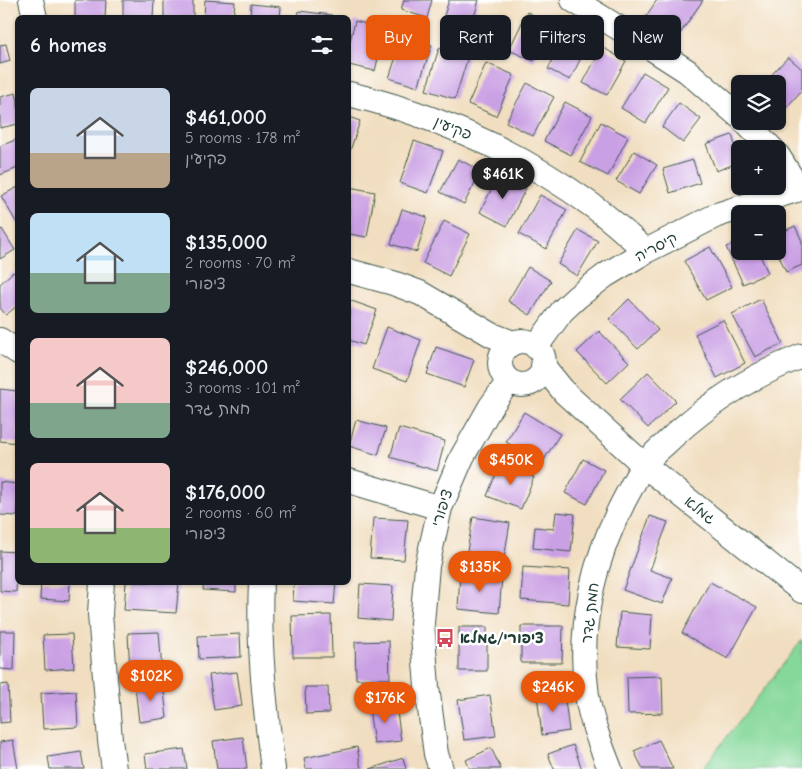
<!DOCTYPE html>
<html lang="en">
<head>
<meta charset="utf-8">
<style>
	body { margin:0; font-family:"Comic Neue","Playpen Sans Hebrew",sans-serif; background:#20242c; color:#f1f3f6; height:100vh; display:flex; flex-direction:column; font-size:19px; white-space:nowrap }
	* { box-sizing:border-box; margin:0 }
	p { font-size:16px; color:#9ea1a6 }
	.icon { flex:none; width:28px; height:28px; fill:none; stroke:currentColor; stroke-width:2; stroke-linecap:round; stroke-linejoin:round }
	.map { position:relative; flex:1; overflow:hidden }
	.panel { position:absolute; left:15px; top:15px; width:336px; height:570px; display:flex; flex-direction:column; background:#171b24; border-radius:8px; box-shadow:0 1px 4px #0004 }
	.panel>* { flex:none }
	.top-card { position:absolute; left:366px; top:15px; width:360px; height:45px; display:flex; gap:10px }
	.tools { position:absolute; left:731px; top:75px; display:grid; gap:10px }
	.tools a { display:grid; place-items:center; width:55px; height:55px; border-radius:8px; background:#171b24; box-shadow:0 1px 4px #0004; font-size:25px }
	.price { position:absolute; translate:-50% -42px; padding:0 11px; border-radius:18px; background:#ea580c; color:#fff; font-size:16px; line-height:32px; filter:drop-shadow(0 1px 2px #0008) }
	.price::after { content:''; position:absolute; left:50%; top:30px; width:15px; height:11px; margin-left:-8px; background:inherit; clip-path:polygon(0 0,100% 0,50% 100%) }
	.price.selected { background:#222; color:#fff }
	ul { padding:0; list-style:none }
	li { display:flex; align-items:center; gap:15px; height:125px; padding:0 15px }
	li span { display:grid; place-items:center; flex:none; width:140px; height:100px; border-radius:8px; color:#555 }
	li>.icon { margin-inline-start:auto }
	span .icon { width:60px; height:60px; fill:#fffc; stroke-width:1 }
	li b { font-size:21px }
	h2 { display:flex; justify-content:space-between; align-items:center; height:60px; padding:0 15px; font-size:21px }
	.chip { padding:0 18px; border-radius:8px; background:#171b24; box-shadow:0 1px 4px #0004; font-size:18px; line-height:45px }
	.chip.selected { background:#ea580c; color:#fff }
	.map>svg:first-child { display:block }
</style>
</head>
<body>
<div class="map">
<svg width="802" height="769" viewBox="0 0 802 769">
	<rect width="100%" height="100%" fill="#fff"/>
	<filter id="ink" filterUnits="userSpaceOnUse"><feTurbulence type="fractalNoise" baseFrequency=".02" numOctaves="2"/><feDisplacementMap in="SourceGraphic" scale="10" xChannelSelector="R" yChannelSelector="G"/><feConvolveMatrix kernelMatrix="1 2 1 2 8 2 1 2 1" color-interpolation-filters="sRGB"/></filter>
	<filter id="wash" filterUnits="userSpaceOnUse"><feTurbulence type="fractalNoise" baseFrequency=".0096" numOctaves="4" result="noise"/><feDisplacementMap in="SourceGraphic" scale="20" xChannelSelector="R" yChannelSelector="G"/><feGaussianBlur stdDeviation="1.12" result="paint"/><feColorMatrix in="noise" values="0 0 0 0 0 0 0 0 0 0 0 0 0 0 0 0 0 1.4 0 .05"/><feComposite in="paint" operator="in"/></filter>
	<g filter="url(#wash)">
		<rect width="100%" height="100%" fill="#f1dec0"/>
		<path fill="#85d89a" stroke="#528a67" d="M802,640V769H702Z"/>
		<g id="blocks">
			<path fill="#caa0e4" d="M75,0H106L105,18H75Z
				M123,0H154L153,18H123Z
				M164,0H193V18H164Z
				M205,0L235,2L233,18H204Z
				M404,0H432L427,18L401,10Z
				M449,0H479L469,34L441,25Z
				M657,0H703L677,38L646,16Z
				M251,4L281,7L280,18H250Z
				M299,11L332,15V18H298Z
				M527,12L552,24L534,61L509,50Z
				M355,21L385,29L375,71L349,65V45Z
				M566,35L587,46L570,80L548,69Z
				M403,36L432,45L418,87L389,78Z
				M6,44L10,61L0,64V45Z
				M602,47L626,61L607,95L583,83Z
				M439,48L468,57L455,99L426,90Z
				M788,57L802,69V90L778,117V84H763Z
				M486,63L514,75L496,116L468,104Z
				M643,72L668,87L646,123L621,108Z
				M527,83L554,97L533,136L506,122Z
				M16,93L18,101V124L0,128V97Z
				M565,102L592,116L571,155L544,141Z
				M679,103L701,119L683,143L662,127Z
				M349,117L360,121L349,154Z
				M601,122L628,137L608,176L580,162Z
				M732,135L740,162L716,171L706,144Z
				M18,139V168L0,175V146Z
				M414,141L443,151L428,193L400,183Z
				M634,151L657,165L639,194L616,181Z
				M458,159L481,171L464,204L440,192Z
				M693,160L700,183L670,193L663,169Z
				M499,174L526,188L507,226L480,212Z
				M18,187V225L1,196Z
				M349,187L375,192L367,237L349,234Z
				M540,195L567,210L546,249L519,234Z
				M402,209L427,217L417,252L391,244Z
				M444,221L470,234L449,276L423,263Z
				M795,226L802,241V265L786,272L777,251L778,234Z
				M2,229L15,250L0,259V230Z
				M578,230L598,241L577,276L558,264Z
				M740,241V251H758L768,273L743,284L726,247Z
				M710,247L732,287L706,300L684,261Z
				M528,267L551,281L530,315L508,301Z
				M13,272L18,277V305L6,315L0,308V284Z
				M629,299L658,330L638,349L609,319Z
				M761,299L783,343L755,357L732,314Z
				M349,300L377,310L364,345L349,340Z
				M723,320L745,363L717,378L695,334Z
				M387,327L421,340L407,381L372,369Z
				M599,331L629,362L607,383L577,352Z
				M436,347L474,360L464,387L427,374Z
				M648,372L676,401L648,428L620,399Z
				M0,389L18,391V443L0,441Z
				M524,412L560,434L542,463L506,442Z
				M356,420L386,428L378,455L349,446Z
				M399,428L445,441L437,471L390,457Z
				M583,459L604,470L587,504L565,493Z
				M500,464L534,477L521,509L487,496Z
				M0,482L18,484V516L0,515Z
				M556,512L575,514L571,552L533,548L535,527L554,529Z
				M650,516L668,522L650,570L672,578L662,604L623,590Z
				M473,517L510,523L503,564L466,557Z
				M373,518L408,520L404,560L370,558Z
				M0,551L18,552L16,592L0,591Z
				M523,567L570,570L568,604L521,600Z
				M460,573L502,577L499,613L458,609Z
				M41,582H70L69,601L40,599Z
				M126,582H179L176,613L124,610Z
				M204,582H236V592L203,590Z
				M294,582H336L334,604L293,601Z
				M710,582L757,607L728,659L682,633Z
				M360,584L393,586L391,621L358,618Z
				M620,612L652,615L650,649L617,647Z
				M331,615L332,657H293L292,616Z
				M521,626H563L562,663H521Z
				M459,627H487V671H459Z
				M0,631H15L14,670L0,669Z
				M159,632L162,671L130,673L128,633Z
				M72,634L74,668L45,670L43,635Z
				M240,634L241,657L199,659L198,636Z
				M389,641L390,679H356L355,642Z
				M237,672L242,706L214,710L209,675Z
				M662,676L663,713L628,714L627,677Z
				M163,683L167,718L139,722L135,686Z
				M8,684L10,722L0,723V685Z
				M305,687H328L329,713L306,714Z
				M76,691L78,727L43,729L41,693Z
				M564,692L569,731L542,735L537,695Z
				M490,695L496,736L464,740L458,700Z
				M396,704L401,741L374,744L369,708Z
				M243,737L247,769H217L213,741Z
				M13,740L18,769H0V742Z
				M659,740L673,769H643L634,751Z
				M573,745L582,769H554L548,754Z
				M357,747L361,769H306L304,758Z
				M491,748L501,769H470L466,760Z
				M184,749L187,769H147L145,754Z
				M81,752L84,769H50L48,757Z
				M403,758L406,769H370Z"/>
		</g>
	</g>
	<g filter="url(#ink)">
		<use href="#blocks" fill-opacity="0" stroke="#3e5549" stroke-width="1"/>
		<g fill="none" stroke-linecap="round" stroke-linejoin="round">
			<g stroke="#3e5549" stroke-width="26">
				<path id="minor" d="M31,0L35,18
					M573,0L645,44L687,71L740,117
					M349,94C436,115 518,152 590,204C610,218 628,235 646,251
					M744,121L772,149
					M778,156L793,180L797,190
					M349,271L393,283L420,293L492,335L513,343
					M0,340L18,352
					M500 363a22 22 0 1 1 44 0a22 22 0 1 1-44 0Z
					M536,347L562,311L577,297L606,275L646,251L717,215L802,188
					M543,366L565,393L644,465L802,591
					M349,481L440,508
					M102,582L100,614L110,740L114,769
					M261,582C258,645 265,707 273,769
					M441,769L436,754L427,687L422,623L427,566L440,508L462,457L491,406L509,381
					M610,769C601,746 591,721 587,696C577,626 594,556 627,495C633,485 637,474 644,465C650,457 658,450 665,444C705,405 751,376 802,356"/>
			</g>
			<use href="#minor" stroke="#fff" stroke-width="24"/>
		</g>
	</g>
	<defs>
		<g id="bus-bare" transform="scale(1.5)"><path d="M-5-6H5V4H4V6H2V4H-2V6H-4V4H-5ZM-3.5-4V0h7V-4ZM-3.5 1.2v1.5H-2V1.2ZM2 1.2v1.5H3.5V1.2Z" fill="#d1495b" stroke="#fff" stroke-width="2.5" paint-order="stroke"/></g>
	</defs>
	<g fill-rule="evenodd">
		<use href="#bus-bare" x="445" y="638"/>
	</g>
	<g text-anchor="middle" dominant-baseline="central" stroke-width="5" stroke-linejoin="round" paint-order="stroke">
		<g font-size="15" fill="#1f3d34" stroke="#fff">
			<text transform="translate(453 128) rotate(22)">פקיעין</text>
			<text transform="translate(656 247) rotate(-28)">קיסריה</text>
			<text transform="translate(442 508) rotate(-72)">ציפורי</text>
			<text transform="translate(700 510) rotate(39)">גמלא</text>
			<text transform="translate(590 613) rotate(-83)">חמת גדר</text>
		</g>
		<g font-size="15" font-weight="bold" fill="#1f3d34" stroke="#fff" text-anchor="start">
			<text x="460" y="638">ציפורי/גמלא</text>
		</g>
	</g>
</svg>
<div class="tools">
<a><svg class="icon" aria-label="layers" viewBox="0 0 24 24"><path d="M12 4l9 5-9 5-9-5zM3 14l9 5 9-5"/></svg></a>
<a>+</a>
<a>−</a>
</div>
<b class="price selected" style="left:503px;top:200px">$461K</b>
<b class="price" style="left:511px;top:486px">$450K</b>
<b class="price" style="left:480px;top:593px">$135K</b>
<b class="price" style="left:151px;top:702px">$102K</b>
<b class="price" style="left:553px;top:713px">$246K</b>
<b class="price" style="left:385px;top:724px">$176K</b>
<div class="top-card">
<a class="chip selected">Buy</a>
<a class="chip">Rent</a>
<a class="chip">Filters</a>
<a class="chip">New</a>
</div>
<section class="panel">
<h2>6 homes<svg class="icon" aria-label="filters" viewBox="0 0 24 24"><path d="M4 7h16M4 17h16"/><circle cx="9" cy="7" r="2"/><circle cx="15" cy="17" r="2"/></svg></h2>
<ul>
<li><span style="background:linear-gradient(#c9d6e8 65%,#b9a48a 0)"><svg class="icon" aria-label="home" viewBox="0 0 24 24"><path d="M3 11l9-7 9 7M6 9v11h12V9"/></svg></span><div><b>$461,000</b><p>5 rooms · 178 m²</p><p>פקיעין</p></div></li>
<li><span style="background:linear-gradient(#bfe0f5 60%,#7fa58c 0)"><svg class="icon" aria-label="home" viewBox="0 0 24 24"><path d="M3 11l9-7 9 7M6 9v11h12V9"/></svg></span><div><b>$135,000</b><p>2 rooms · 70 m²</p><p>ציפורי</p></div></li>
<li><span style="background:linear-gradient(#f6c9c9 65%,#7fa58c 0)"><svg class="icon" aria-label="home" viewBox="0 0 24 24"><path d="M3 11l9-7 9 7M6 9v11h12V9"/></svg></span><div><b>$246,000</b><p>3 rooms · 101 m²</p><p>חמת גדר</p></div></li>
<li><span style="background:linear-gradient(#f6c9c9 65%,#8fb573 0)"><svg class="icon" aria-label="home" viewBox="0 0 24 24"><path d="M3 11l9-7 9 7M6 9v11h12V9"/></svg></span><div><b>$176,000</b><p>2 rooms · 60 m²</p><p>ציפורי</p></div></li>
</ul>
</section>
</div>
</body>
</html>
